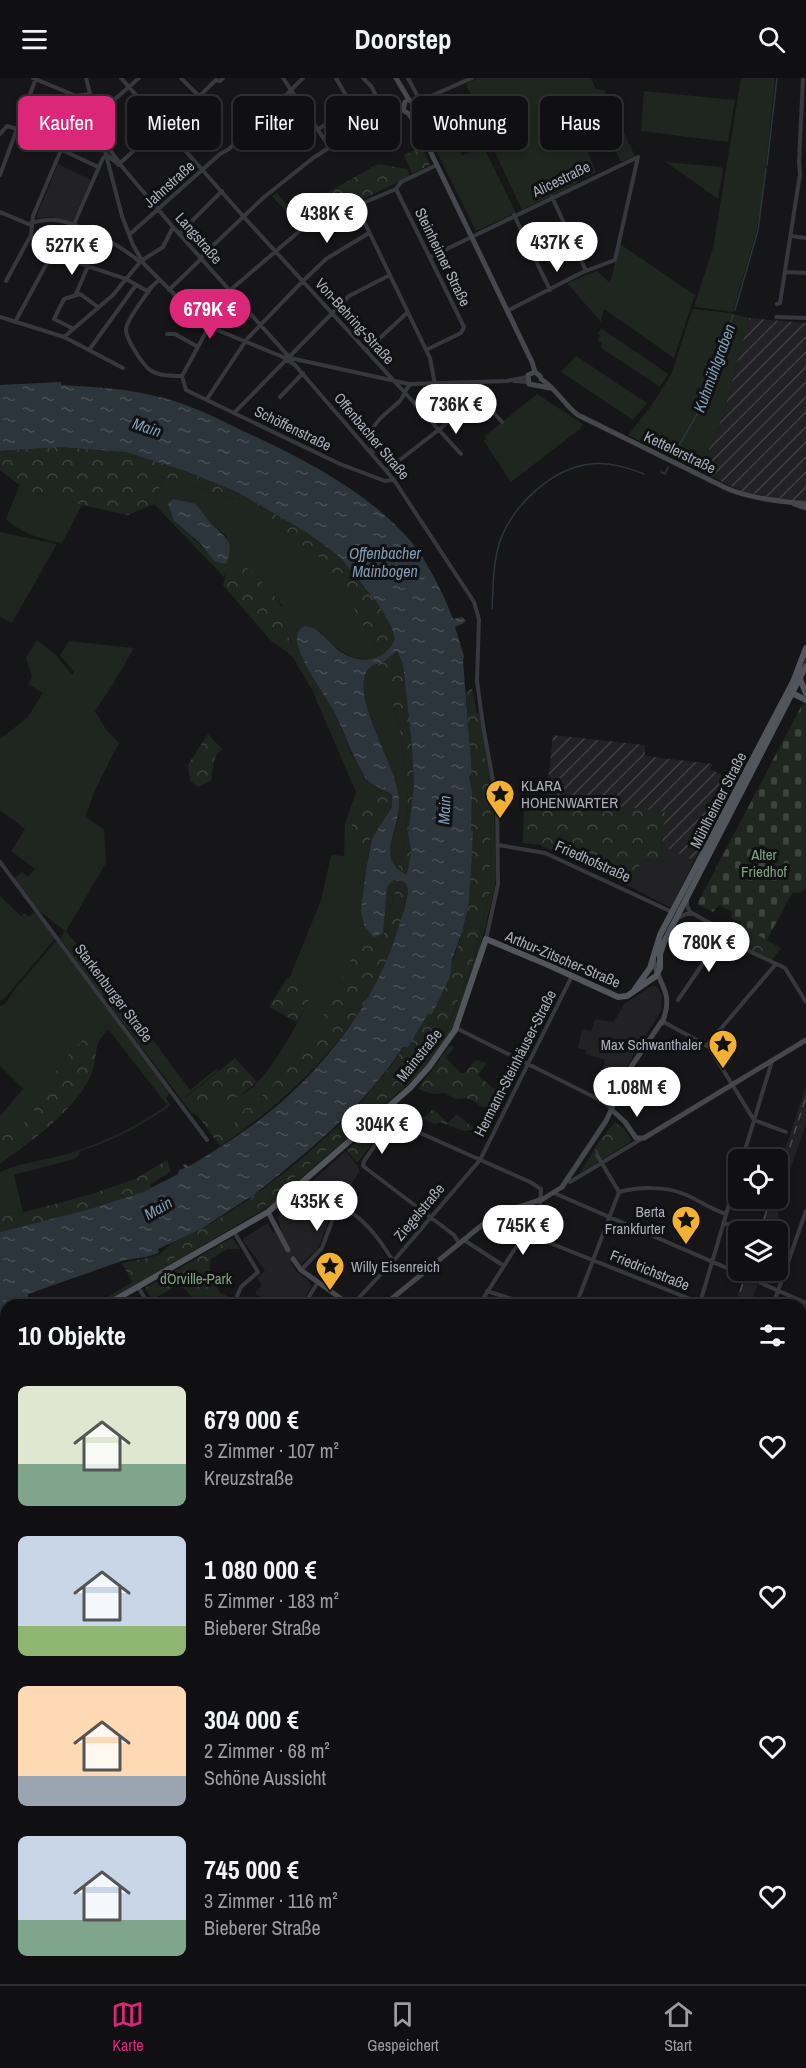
<!DOCTYPE html>
<html lang="de">
<head>
<meta charset="utf-8">
<style>
	body { margin:0; font-family:"Archivo Narrow",sans-serif; background:#1e1e20; color:#f1f3f6; height:100vh; display:flex; flex-direction:column; font-size:22px; white-space:nowrap }
	* { box-sizing:border-box; margin:0 }
	p { font-size:20px; color:#9c9d9f }
	.icon { flex:none; width:33px; height:33px; fill:none; stroke:currentColor; stroke-width:2; stroke-linecap:round; stroke-linejoin:round }
	.map { position:relative; flex:1; overflow:hidden }
	.details { position:absolute; left:0px; top:1221px; width:807px; height:686px; display:flex; flex-direction:column; background:#101012; border-radius:18px 18px 0 0; box-shadow:0 3px 9px #0003,0 0 0 2px #303032 }
	.details>* { flex:none }
	.guide { position:absolute; left:18px; top:18px; width:771px; height:54px; display:flex; gap:12px }
	.fabs { position:absolute; left:728px; top:1071px; display:grid; gap:12px }
	.fabs a { display:grid; place-items:center; width:60px; height:60px; border-radius:9px; background:#101012; box-shadow:0 3px 9px #0003,0 0 0 2px #303032; font-size:30px }
	.price { position:absolute; translate:-50% -51px; padding:0 14px; border-radius:21px; background:#fff; color:#222; font-size:20px; line-height:39px; filter:drop-shadow(0 2px 3px #0008) }
	.price::after { content:''; position:absolute; left:50%; top:36px; width:18px; height:14px; margin-left:-9px; background:inherit; clip-path:polygon(0 0,100% 0,50% 100%) }
	.price.selected { background:#db2777; color:#fff }
	ul { padding:0; list-style:none }
	li { display:flex; align-items:center; gap:18px; height:150px; padding:0 18px }
	li span { display:grid; place-items:center; flex:none; width:168px; height:120px; border-radius:9px; color:#555 }
	li>.icon { margin-inline-start:auto }
	span .icon { width:72px; height:72px; fill:#fffc; stroke-width:1 }
	li b { font-size:26px }
	h2 { display:flex; justify-content:space-between; align-items:center; height:72px; padding:0 18px; font-size:26px }
	.chip { padding:0 21px; border-radius:9px; background:#101012; box-shadow:0 3px 9px #0003,0 0 0 2px #303032; font-size:21px; line-height:54px }
	.chip.selected { background:#db2777; color:#fff }
	header { display:flex; justify-content:space-between; align-items:center; height:78px; padding:0 18px; background:#101012; font-size:27px; font-weight:700 }
	.dock { display:flex; justify-content:space-around; align-items:center; height:84px; border-top:2px solid #303032; background:#101012; font-size:16px; color:#9c9d9f }
	.dock a { display:grid; justify-items:center; gap:3px }
	.dock .selected { color:#db2777 }
	.map>svg:first-child { display:block }
</style>
</head>
<body>
<header><svg class="icon" aria-label="menu" viewBox="0 0 24 24"><path d="M4 6h16M4 12h16M4 18h16"/></svg>Doorstep<svg class="icon" aria-label="search" viewBox="0 0 24 24"><circle cx="10" cy="10" r="6"/><path d="M15 15l6 6"/></svg></header>
<div class="map">
<svg width="806" height="1906" viewBox="0 0 806 1906">
	<defs>
		<pattern id="industrial-furrows" width="10" height="10" patternUnits="userSpaceOnUse" patternTransform="scale(1.5)"><rect width="10" height="10" fill="#222225"/><path d="M-1 1l2-2M0 10L10 0M9 11l2-2" fill="none" stroke="#3f3f43"/></pattern>
		<pattern id="forest-crowns" width="20" height="18" patternUnits="userSpaceOnUse" patternTransform="scale(1.5)"><rect width="20" height="18" fill="#1e261f"/><path d="M2 6a3 3 0 1 1 6 0M12 15a3 3 0 1 1 6 0" fill="none" stroke="#3c433d"/></pattern>
		<pattern id="cemetery-stones" width="16" height="16" patternUnits="userSpaceOnUse" patternTransform="scale(1.5)"><rect width="16" height="16" fill="#1e261f"/><path d="M2 7V4a2 2 0 0 1 4 0v3zM10 15v-3a2 2 0 0 1 4 0v3z" fill="#3c433d"/></pattern>
		<pattern id="water-ripples" width="26" height="14" patternUnits="userSpaceOnUse" patternTransform="scale(1.5)"><rect width="26" height="14" fill="#2c353c"/><path d="M2 4q2-2 4 0t4 0M15 11q2-2 4 0t4 0" fill="none" stroke="#485056"/></pattern>
	</defs>
	<rect width="100%" height="100%" fill="#161618"/>
	<path fill="#222225" d="M58,86L91,102L72,144H70L52,139L36,140Z
		M662,767L694,783L671,830L629,808L643,781L660,782Z
		M653,907L657,909L662,917L661,933L631,981L618,1007L601,997L605,982L585,976L586,972L578,970L582,951L591,953L595,941L614,944L624,926Z
		M639,990L662,1005L658,1024L642,1021L627,1012Z
		M806,1008V1046L778,1127L779,1150L777,1155V1154L758,1153L769,1121L777,1120V1096Z
		M346,1073L360,1092L340,1125L336,1123L318,1171L301,1186L296,1180L290,1183L295,1192L310,1204L311,1209L300,1227H265L267,1223L255,1215L262,1207L257,1200L265,1193L242,1161L268,1145L273,1155L281,1151L278,1139L281,1131Z
		M746,1193H763L750,1227H734Z
		M806,1787V1906H664L660,1901L801,1900V1791Z"/>
	<path fill="url(#industrial-furrows)" d="M749,240L806,245V427L741,413L700,393L723,337Z
		M553,657L645,667V678L713,686L710,691L734,703L694,783L662,767L664,734L546,720Z"/>
	<path fill="#1e261f" fill-rule="evenodd" d="M478,0H591L596,11L604,12L635,78L621,84L608,58L585,68L596,94L577,103L578,105L522,132L491,66L493,64L466,6Z
		M741,0H775L764,109L757,151L733,234L696,229L694,228L713,170Z
		M644,13L735,22L728,64L641,53Z
		M431,22L433,24L436,23L462,78L483,68L516,135L476,153L418,36L419,31Z
		M666,84L721,89L723,92L718,121Z
		M620,166L695,217L674,280L604,231L601,244L567,205L597,193L610,205Z
		M694,231L730,235L749,240L723,337L700,393L628,357L651,328L671,297L692,232Z
		M601,250L668,296L660,309L601,270L602,265L597,262L601,258L598,256Z
		M576,278L647,325L633,342L561,294Z
		M537,316L583,346L580,351L511,404L484,363L486,361L485,358Z
		M163,399L228,419L292,459L318,478L341,508L381,579C351,586 339,573 319,553L333,631L353,679L368,704L382,709L392,717V729L372,760L369,773L364,810L382,855L387,809L394,802H401C388,822 393,849 377,866L360,865L313,957L267,1014L241,1034L239,1041L221,1056L204,1037L191,1034L105,921L116,912L190,1012L216,991L219,992L185,1019C202,1018 226,1020 242,1016C264,1010 304,935 313,913L289,901L321,822L331,777L344,778L345,746L356,714L312,612L292,578L281,570L291,564L286,551L282,527L241,484L227,491L224,499L154,426ZM196,426L205,439L228,460L206,475V472L174,443ZM358,727L371,759L368,768L358,764V759L351,741Z
		M20,406L26,412L82,427L62,465C41,461 22,456 6,441Z
		M0,454L57,466L12,545L0,539Z
		M37,562L56,577L72,597L74,594L60,577L69,563L134,570L113,606L95,633L107,653L119,665L95,712L85,739L104,751L106,785L66,853L114,910L105,918H102L62,863L60,860L65,853L38,832L14,800L22,794L28,799L35,791L11,773L25,751L0,732V661L27,640L43,615L28,606L32,599L26,580Z
		M378,586C401,633 414,714 404,766C403,775 400,784 397,792C379,769 402,750 399,726C397,711 391,696 387,681C381,661 344,595 378,586Z
		M479,634L493,706L496,801L494,813L478,878L455,943L450,954L426,988L415,1000L271,1127L102,1227H94L256,1130L271,1123L289,1104L412,997L445,955L453,936L473,885L490,814L491,713L476,635Z
		M0,818L21,838L24,835L29,838L35,834L55,861L4,921L0,923Z
		M56,863L171,1013L166,1020L171,1027C139,1050 116,1061 79,1074V1077L74,1081L14,1097L23,1134L0,1137V1094C24,1083 51,1082 76,1073C108,1062 139,1047 167,1027L108,951L98,965L88,956L68,977L35,1023L34,1035L30,1041L14,1051L0,1056V1038L23,1011L0,988V928L5,926L15,911Z"/>
	<path fill="url(#forest-crowns)" d="M422,69L430,87L412,96L404,77Z
		M378,86L407,91L410,98L359,123L343,125L312,140L300,149L272,118L277,115L293,134Z
		M57,369L126,374L188,394L237,414L306,454L340,479L378,526L391,548L395,561L391,570L381,579L341,508L318,478L292,459L228,419L163,399L154,426L128,437L82,427L26,412L0,392V373Z
		M235,483L241,484C255,498 294,530 286,551L291,565L281,570L270,562L223,507L227,491Z
		M397,573L403,586L412,670L414,708L408,756L411,773L408,798L397,792C400,784 403,775 404,766C414,714 401,633 378,586Z
		M472,610L491,713L490,792V814L472,887L445,955L424,984L404,1005L289,1104L271,1123L258,1131L256,1130L133,1205L122,1185C133,1182 148,1181 158,1177C163,1174 167,1168 172,1165C181,1160 191,1156 201,1151C274,1111 358,1039 404,969H408C435,925 460,879 468,827C471,810 469,790 470,772C471,747 473,723 469,699L472,695L466,615Z
		M208,656L222,671C211,681 213,690 211,703L198,709L190,703L188,687Z
		M375,713L383,714L390,718L391,727L371,759L368,768L365,769L357,764L358,759C342,740 359,725 375,713Z
		M520,718L662,733L665,734L660,782L643,781L629,808L540,767L523,765L524,727Z
		M401,802L405,804L408,811L407,818C402,838 397,860 389,879C355,958 291,1021 220,1068L198,1038L191,1034L209,1037L221,1055L239,1041L241,1034L267,1014L313,957L360,864L369,863L377,866C393,850 388,822 401,802Z
		M747,851L781,870L772,882L738,865Z
		M287,900L314,913L297,944L269,929Z
		M88,956L98,965C95,975 95,988 91,997C75,1033 31,1063 0,1086V1056L14,1051L30,1041L34,1035L35,1023L68,977Z
		M450,967L454,969L446,980L461,995H464L476,982L487,985L478,997L494,1011L502,1007L490,1029H482L472,1022L466,1020L455,1021L445,1015L433,1016L418,1011Z
		M235,980L257,1004L243,1015L220,1027L190,1028L185,1020Z
		M409,1027L424,1040L433,1031L448,1045L457,1036L473,1050L487,1037L477,1051L464,1053L440,1044L435,1046L406,1033Z
		M615,1044L624,1051L632,1063L580,1095L601,1061Z
		M377,1047L381,1053L359,1083L356,1084L347,1072Z
		M167,1082L171,1093L151,1106L150,1110L143,1114L90,1131L0,1154V1137L24,1134L92,1116L135,1101Z
		M230,1161H233L240,1171H227L211,1181L209,1190L220,1215L232,1220L227,1227H199L185,1211L176,1208L152,1222L145,1210Z"/>
	<path fill="url(#cemetery-stones)" d="M803,625L806,626V811L799,815H792L767,862L740,848L741,845L731,840L732,834L719,827L713,834L697,826Z"/>
	<path fill="url(#water-ripples)" fill-rule="evenodd" d="M61,304V307C93,309 121,310 151,317C182,323 213,338 241,352C301,380 364,411 409,461C426,481 444,516 453,541L462,539L466,542L464,545L455,549L464,578L463,583L472,695L469,699L472,714L471,753H473L469,824L463,851L452,882L450,899L432,936H428L408,969H403C364,1029 310,1072 254,1117L255,1119L252,1122L250,1119L201,1151L158,1171L159,1175L146,1179L125,1182L28,1216V1220L0,1230V1154L90,1131L143,1114L178,1096L179,1092L185,1090L183,1087L186,1086L188,1089C218,1071 251,1050 278,1027C332,980 377,920 398,851C402,838 407,825 408,811L405,804L394,802L387,809L383,855L374,859L365,850L361,833L366,792L372,760L392,729V717C385,711 371,707 368,703C365,701 363,695 361,692C348,670 342,646 329,625C321,611 291,570 298,555C306,535 331,566 338,572C358,587 385,585 395,561L391,548L378,526L340,479L306,454L237,414L188,394L126,374L58,369L0,373V307ZM397,573L403,586L412,670L414,708L408,756L411,773L407,797C375,782 398,755 399,729C402,692 350,623 367,593C371,586 380,586 386,582C390,579 393,576 397,573Z
		M173,421L196,426C202,434 207,442 215,449C229,463 234,465 226,486L214,483L201,466L174,443L168,425Z"/>
	<g fill="none" stroke-linecap="round" stroke-linejoin="round">
		<path stroke="#2c353c" stroke-width="1.5" d="M767,87L777,0
			M735,232L758,152L766,91
			M675,374L699,333L717,287L733,237
			M661,394L665,396L668,389
			M492,531C493,510 493,484 500,463C513,427 551,391 590,386C609,384 626,389 644,396"/>
		<path stroke="#333438" stroke-width="4" stroke-dasharray="4 2" stroke-linecap="butt" d="M743,1197L761,1205"/>
		<path stroke="#37383d" stroke-width="4" d="M33,0L76,18L90,16
			M86,0L122,138L133,167L144,186L205,247L283,279L295,287L394,402L474,524L479,541L477,603L483,647L497,725L498,806L486,861
			M121,0L243,138L461,376
			M181,0L199,18
			M283,0L330,70
			M336,0L365,51
			M363,0L371,8L388,40
			M408,0L419,21
			M415,25L472,0
			M416,30L429,21
			M318,51L354,30
			M0,56L7,48L18,51L98,89
			M102,61L124,91L173,149L290,280L409,306L507,303L527,299
			M119,86L179,32H185L216,2L220,3L223,0
			M0,97L36,0
			M396,111L401,104L437,87
			M552,119L586,193
			M356,128L396,111L464,249L461,255L426,272
			M0,134L31,147
			M514,137L550,212
			M31,145C39,143 47,141 55,142C80,145 120,167 140,184
			M73,148L103,80L107,77L119,87
			M179,156L222,113
			M31,157C35,175 108,194 126,201L113,217L64,259
			M129,157L220,76L229,71L245,55L250,47L276,27L303,0
			M791,158L806,160
			M430,179L638,79
			M200,180L263,120L313,80L335,66L392,38L403,30
			M785,194L806,195
			M159,202L147,213L126,201L141,183L163,169L173,149
			M6,203L31,157L33,138L61,72L84,43L96,38L139,0
			M151,210C144,220 127,241 126,251C125,260 143,287 150,292C159,298 172,298 182,298
			M169,212L201,181
			M76,216L88,188
			M777,226L780,225L800,96L799,84L803,0
			M507,233L583,194L615,182L638,79
			M0,239L64,259L123,290
			M776,239L806,240
			M15,244L53,174
			M72,250L54,241L64,221L80,216L98,229
			M167,256H175L198,269
			M89,272L136,207
			M366,273L408,234
			M514,303L528,304
			M477,316L502,344
			M280,319L303,295
			M207,321L247,261L299,207L326,181L369,155
			M234,335L349,218L390,197
			M373,374C365,346 383,339 400,323C404,318 405,311 410,307
			M387,392L441,350L474,320L477,315V304
			M394,402L385,403L340,386L186,312L182,298L228,214L309,145L350,126L355,127L358,131L430,280L435,306
			M498,767L545,775L672,834
			M0,784L207,1062
			M687,823V828L690,834L719,850L728,863L785,890L806,924
			M676,841L686,836H692
			M678,922L723,856
			M662,943L709,969L754,1042L786,1054
			M456,950L604,1024L612,1031
			M707,967L775,887
			M380,1037L530,1104L541,1111L540,1129L534,1141L479,1227
			M392,1043L364,1083L363,1088L454,1157L459,1165
			M597,1077L619,1114
			M742,1082L772,983
			M570,1104L643,1060
			M619,1114C637,1109 666,1108 684,1116C699,1122 710,1131 726,1136
			M554,1115L743,1197
			M723,1146H757
			M525,1155L700,1225
			M464,1162L504,1188
			M301,1192L322,1170L338,1127C363,1138 379,1160 393,1183
			M761,1205L806,1225
			M138,1209L149,1227
			M487,1213L531,1227
			M700,1225L738,1096
			M233,1227L241,1209L258,1194L234,1154
			M304,1227L318,1204
			M352,1227L397,1179L480,1082L572,898
			M576,1227L619,1114
			M773,1227L806,1133
			M801,1255L806,1257
			M801,1279L806,1265
			M801,1282L806,1284
			M801,1331L806,1332
			M0,1421L6,1404
			M801,1457L806,1444
			M0,1494L6,1496
			M801,1599L806,1605
			M0,1614L4,1611L6,1615
			M801,1649L806,1644
			M0,1726L6,1727
			M801,1735L806,1744
			M0,1797L6,1798
			M0,1873L6,1875
			M386,1900V1906
			M22,1906L25,1900
			M79,1906L82,1900
			M270,1906V1900
			M325,1906L326,1900
			M489,1906L494,1900
			M545,1906L547,1900
			M625,1906V1900"/>
		<path stroke="#45474d" stroke-width="5" d="M396,0L409,22
			M409,22L416,26L414,34
			M405,24L403,32L409,36L420,52L532,284L535,294L540,298L541,301C557,311 564,327 578,337L726,410C751,421 780,423 806,426
			M535,294L528,297L529,306L550,310
			M794,426L806,430
			M653,880C658,908 675,913 662,945
			M612,1032L625,1044L636,1060H644L806,962
			M268,1134L288,1172
			M293,1181L301,1192L350,1227
			M384,1227L482,1147L506,1133L543,1121L562,1109L606,1043L631,989L662,943
			M0,1350L6,1352
			M0,1359L6,1361
			M801,1425L806,1427
			M801,1432L806,1431
			M801,1740L806,1736
			M0,1789L6,1778
			M654,1900L657,1906
			M179,1906L181,1900
			M462,1906L467,1900"/>
		<path stroke="#53555c" stroke-width="6" d="M800,601L806,615
			M792,615L806,622
			M635,911L650,890L660,857L793,604L806,570
			M106,1227L268,1134L410,1010L429,989L455,952L486,861L546,886L618,919L627,918L656,898L660,890V876L664,864L806,588
			M0,1280L6,1278"/>
		<path stroke="#4a4c52" stroke-width="1.5" stroke-dasharray="8 6" stroke-linecap="butt" d="M777,1109L806,1019
			M760,1154L771,1120
			M736,1227L747,1192
			M473,1906L479,1900"/>
	</g>
	<defs>
		<g id="sight-pin" transform="scale(1.5)"><path d="M0 17L-7.5 6A9.5 9.5 0 1 1 7.5 6Z" fill="#f2b134" stroke="#111113"/><path d="M0-6L1.8-2.2L6-1.7L2.9 1.2L3.7 5.4L0 3.3L-3.7 5.4L-2.9 1.2L-6-1.7L-1.8-2.2Z" fill="#111"/></g>
	</defs>
	<g fill-rule="evenodd">
		<use href="#sight-pin" x="500" y="716"/>
		<use href="#sight-pin" x="723" y="966"/>
		<use href="#sight-pin" x="686" y="1142"/>
		<use href="#sight-pin" x="330" y="1188"/>
	</g>
	<g text-anchor="middle" dominant-baseline="central" stroke-width="6" stroke-linejoin="round" paint-order="stroke">
		<g font-size="15" fill="#a8adb8" stroke="#111113">
			<text transform="translate(561 101) rotate(-26)">Alicestraße</text>
			<text transform="translate(169 106) rotate(-42)">Jahnstraße</text>
			<text transform="translate(199 160) rotate(49)">Langstraße</text>
			<text transform="translate(443 179) rotate(64)">Steinheimer Straße</text>
			<text transform="translate(355 243) rotate(48)">Von-Behring-Straße</text>
			<text transform="translate(293 350) rotate(26)">Schöffenstraße</text>
			<text transform="translate(372 358) rotate(50)">Offenbacher Straße</text>
			<text transform="translate(680 374) rotate(26)">Kettelerstraße</text>
			<text transform="translate(718 722) rotate(-63)">Mühlheimer Straße</text>
			<text transform="translate(593 783) rotate(24)">Friedhofstraße</text>
			<text transform="translate(563 881) rotate(23)">Arthur-Zitscher-Straße</text>
			<text transform="translate(114 915) rotate(53)">Starkenburger Straße</text>
			<text transform="translate(419 977) rotate(-51)">Mainstraße</text>
			<text transform="translate(515 985) rotate(-63)">Hermann-Steinhäuser-Straße</text>
			<text transform="translate(419 1134) rotate(-50)">Ziegelstraße</text>
			<text transform="translate(650 1192) rotate(22)">Friedrichstraße</text>
		</g>
		<g font-size="15" fill="#a8adb8" stroke="#111113" text-anchor="start">
			<text x="521" y="707">KLARA<tspan x="521" dy="17">HOHENWARTER</tspan></text>
			<text x="702" y="966" text-anchor="end">Max Schwanthaler</text>
			<text x="665" y="1133" text-anchor="end">Berta<tspan x="665" dy="17">Frankfurter</tspan></text>
			<text x="351" y="1188">Willy Eisenreich</text>
		</g>
		<g font-size="15" fill="#7fa381" stroke="#111113">
			<text x="764" y="776">Alter<tspan x="764" dy="17">Friedhof</tspan></text>
			<text x="196" y="1200">d´Orville-Park</text>
		</g>
		<g font-size="16" font-style="italic" fill="#7f9bb3" stroke="#111113">
			<text transform="translate(714 290) rotate(-70)">Kuhmühlgraben</text>
			<text transform="translate(147 349) rotate(19)">Main</text>
			<text x="385" y="475">Offenbacher<tspan x="385" dy="18">Mainbogen</tspan></text>
			<text transform="translate(444 732) rotate(-87)">Main</text>
			<text transform="translate(158 1130) rotate(-30)">Main</text>
		</g>
	</g>
</svg>
<div class="fabs">
<a><svg class="icon" aria-label="locate" viewBox="0 0 24 24"><circle cx="12" cy="12" r="6"/><path d="M12 2v4M12 18v4M2 12h4M18 12h4"/></svg></a>
<a><svg class="icon" aria-label="layers" viewBox="0 0 24 24"><path d="M12 4l9 5-9 5-9-5zM3 14l9 5 9-5"/></svg></a>
</div>
<b class="price" style="left:327px;top:166px">438K €</b>
<b class="price" style="left:557px;top:195px">437K €</b>
<b class="price" style="left:72px;top:198px">527K €</b>
<b class="price selected" style="left:210px;top:262px">679K €</b>
<b class="price" style="left:456px;top:357px">736K €</b>
<b class="price" style="left:709px;top:895px">780K €</b>
<b class="price" style="left:637px;top:1040px">1.08M €</b>
<b class="price" style="left:382px;top:1077px">304K €</b>
<b class="price" style="left:317px;top:1154px">435K €</b>
<b class="price" style="left:523px;top:1178px">745K €</b>
<div class="guide">
<a class="chip selected">Kaufen</a>
<a class="chip">Mieten</a>
<a class="chip">Filter</a>
<a class="chip">Neu</a>
<a class="chip">Wohnung</a>
<a class="chip">Haus</a>
</div>
<section class="details">
<h2>10 Objekte<svg class="icon" aria-label="filters" viewBox="0 0 24 24"><path d="M4 7h16M4 17h16"/><circle cx="9" cy="7" r="2"/><circle cx="15" cy="17" r="2"/></svg></h2>
<ul>
<li><span style="background:linear-gradient(#dfe7d0 65%,#7fa58c 0)"><svg class="icon" aria-label="home" viewBox="0 0 24 24"><path d="M3 11l9-7 9 7M6 9v11h12V9"/></svg></span><div><b>679 000 €</b><p>3 Zimmer · 107 m²</p><p>Kreuzstraße</p></div><svg class="icon" aria-label="heart" viewBox="0 0 24 24"><path d="M12 20l-8-8c-3-5 5-10 8-4 3-6 11-1 8 4z"/></svg></li>
<li><span style="background:linear-gradient(#c9d6e8 75%,#8fb573 0)"><svg class="icon" aria-label="home" viewBox="0 0 24 24"><path d="M3 11l9-7 9 7M6 9v11h12V9"/></svg></span><div><b>1 080 000 €</b><p>5 Zimmer · 183 m²</p><p>Bieberer Straße</p></div><svg class="icon" aria-label="heart" viewBox="0 0 24 24"><path d="M12 20l-8-8c-3-5 5-10 8-4 3-6 11-1 8 4z"/></svg></li>
<li><span style="background:linear-gradient(#ffd9b3 75%,#9aa5b1 0)"><svg class="icon" aria-label="home" viewBox="0 0 24 24"><path d="M3 11l9-7 9 7M6 9v11h12V9"/></svg></span><div><b>304 000 €</b><p>2 Zimmer · 68 m²</p><p>Schöne Aussicht</p></div><svg class="icon" aria-label="heart" viewBox="0 0 24 24"><path d="M12 20l-8-8c-3-5 5-10 8-4 3-6 11-1 8 4z"/></svg></li>
<li><span style="background:linear-gradient(#c9d6e8 70%,#7fa58c 0)"><svg class="icon" aria-label="home" viewBox="0 0 24 24"><path d="M3 11l9-7 9 7M6 9v11h12V9"/></svg></span><div><b>745 000 €</b><p>3 Zimmer · 116 m²</p><p>Bieberer Straße</p></div><svg class="icon" aria-label="heart" viewBox="0 0 24 24"><path d="M12 20l-8-8c-3-5 5-10 8-4 3-6 11-1 8 4z"/></svg></li>
</ul>
</section>
</div>
<nav class="dock">
<a class="selected"><svg class="icon" aria-label="map" viewBox="0 0 24 24"><path d="M3 6l6-2 6 2 6-2v14l-6 2-6-2-6 2zM9 4v14M15 6v14"/></svg>Karte</a>
<a><svg class="icon" aria-label="saved" viewBox="0 0 24 24"><path d="M7 4h10v16l-5-4-5 4z"/></svg>Gespeichert</a>
<a><svg class="icon" aria-label="home" viewBox="0 0 24 24"><path d="M3 11l9-7 9 7M6 9v11h12V9"/></svg>Start</a>
</nav>
</body>
</html>
